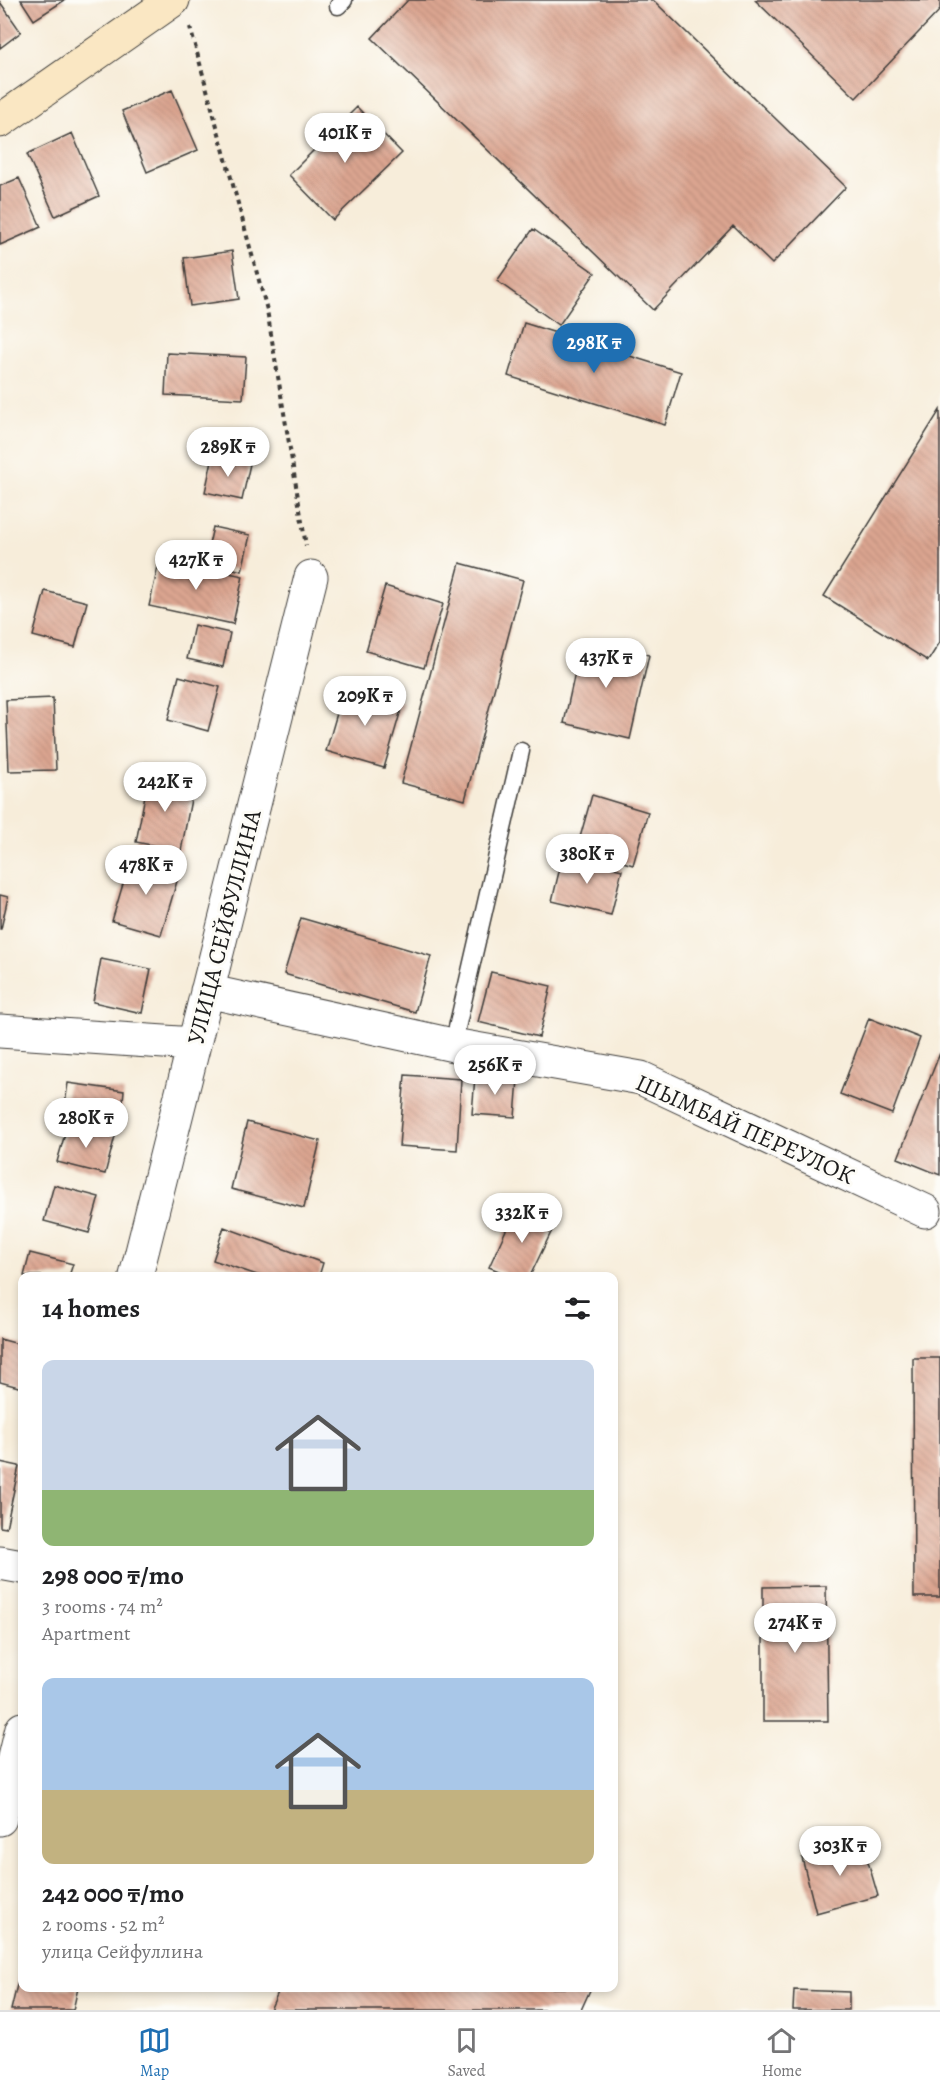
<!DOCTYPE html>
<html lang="en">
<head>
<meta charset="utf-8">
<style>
	body { margin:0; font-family:Alegreya,serif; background:#f6f6f6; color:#202124; height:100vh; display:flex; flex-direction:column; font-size:22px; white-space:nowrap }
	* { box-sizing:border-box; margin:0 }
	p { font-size:20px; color:#757577 }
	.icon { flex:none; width:33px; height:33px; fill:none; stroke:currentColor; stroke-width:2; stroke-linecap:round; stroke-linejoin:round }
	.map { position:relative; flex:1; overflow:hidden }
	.panel { position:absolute; left:18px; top:1272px; width:600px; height:720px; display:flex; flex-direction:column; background:#fff; border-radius:12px; box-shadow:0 3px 9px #0003 }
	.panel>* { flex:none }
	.price { position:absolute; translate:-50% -51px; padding:0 14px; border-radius:21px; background:#fff; color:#222; font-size:20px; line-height:39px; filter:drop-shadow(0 2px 3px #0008) }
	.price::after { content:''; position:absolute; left:50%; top:36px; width:18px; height:14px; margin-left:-9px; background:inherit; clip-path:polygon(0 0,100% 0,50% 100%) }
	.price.active { background:#1f6fb2; color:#fff }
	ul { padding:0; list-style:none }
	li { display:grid; align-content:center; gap:12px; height:318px; padding:0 24px }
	li span { display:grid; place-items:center; height:186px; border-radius:12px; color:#555 }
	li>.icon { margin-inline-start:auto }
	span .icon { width:108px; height:108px; fill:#fffc; stroke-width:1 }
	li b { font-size:26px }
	h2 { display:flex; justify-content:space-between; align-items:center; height:72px; padding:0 24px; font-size:26px }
	.dock { display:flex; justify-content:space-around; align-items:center; height:84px; border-top:2px solid #e0e0e0; background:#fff; font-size:16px; color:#757577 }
	.dock a { display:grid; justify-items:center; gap:3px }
	.dock .active { color:#1f6fb2 }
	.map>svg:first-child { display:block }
</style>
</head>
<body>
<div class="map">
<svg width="940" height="2010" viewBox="0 0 940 2010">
	<defs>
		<pattern id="building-back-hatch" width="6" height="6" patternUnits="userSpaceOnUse" patternTransform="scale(1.5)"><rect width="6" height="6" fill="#dba590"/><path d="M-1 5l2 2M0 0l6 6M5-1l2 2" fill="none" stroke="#bb8d7c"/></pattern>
	</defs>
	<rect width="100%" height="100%" fill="#fdfcf7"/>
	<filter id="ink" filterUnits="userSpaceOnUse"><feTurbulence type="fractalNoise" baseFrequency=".0167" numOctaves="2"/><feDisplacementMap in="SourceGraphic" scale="12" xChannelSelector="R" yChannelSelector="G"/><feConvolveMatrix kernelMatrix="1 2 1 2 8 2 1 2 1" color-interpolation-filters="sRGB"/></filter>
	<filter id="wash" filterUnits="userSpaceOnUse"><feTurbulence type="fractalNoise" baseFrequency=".008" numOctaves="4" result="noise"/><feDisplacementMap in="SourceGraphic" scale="24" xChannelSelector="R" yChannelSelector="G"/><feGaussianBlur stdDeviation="1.35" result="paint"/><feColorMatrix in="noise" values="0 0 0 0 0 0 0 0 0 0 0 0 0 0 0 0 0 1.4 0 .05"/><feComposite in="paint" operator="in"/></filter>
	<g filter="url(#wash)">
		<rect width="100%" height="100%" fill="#f7edda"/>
		<g id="blocks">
			<path fill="url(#building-back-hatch)" d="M21,0H65L34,20Z
				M408,0H653L846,187L772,264L733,226L653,310L372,38Z
				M755,0H940V10L856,98Z
				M0,2L21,32L0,48Z
				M172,90L198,150L147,172L122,111Z
				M357,107L402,153L333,220L289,175Z
				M72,133L99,196L55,216L27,154Z
				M19,178L41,227L0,245V186Z
				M533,229L595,273L559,325L497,281Z
				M232,251L239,299L190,306L184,258Z
				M524,323L681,372L665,425L508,376Z
				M167,353L246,357L243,399L165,395Z
				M940,410V642L928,661L824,596Z
				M213,456L250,464L242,500L205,492Z
				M213,527L250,535L242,571L205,562Z
				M160,558L243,576L233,624L149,606Z
				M460,563L523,580L465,800L401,783Z
				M385,586L443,604L424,668L366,651Z
				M45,591L87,602L75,647L33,636Z
				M194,625L230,633L223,667L187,659Z
				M582,640L649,655L630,739L564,723Z
				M179,676L220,687L208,731L168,720Z
				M345,686L403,703L384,768L326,751Z
				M53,698L56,770L9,771L6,700Z
				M149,775L194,784L181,851L136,842Z
				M592,795L648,812L633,865L577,848Z
				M563,855L622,870L611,915L552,901Z
				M131,857L180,871L161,935L112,921Z
				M0,895L8,897L1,929H0Z
				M301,918L431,956L415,1012L284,974Z
				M101,959L151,969L142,1013L93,1002Z
				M491,972L551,986L539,1037L478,1022Z
				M869,1018L920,1038L892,1114L840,1094Z
				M940,1053V1175L898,1158Z
				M405,1075L461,1079L457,1150L399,1146Z
				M475,1076L518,1079L515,1117L472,1114Z
				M68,1083L124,1091L120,1127L63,1119Z
				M247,1122L320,1141L304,1208L231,1189Z
				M68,1123L115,1136L105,1174L57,1162Z
				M54,1185L99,1197L89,1233L44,1221Z
				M517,1206L555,1224L530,1276H511L489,1267Z
				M224,1227L323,1263L319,1276H260L213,1260Z
				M30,1253L73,1264L69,1276H24Z
				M0,1339L22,1345V1388L0,1382Z
				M913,1358H940V1597H914Z
				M0,1462L19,1466L6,1528L0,1527Z
				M826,1586L828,1721H763V1587Z
				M862,1841L878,1896L816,1913L802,1858Z
				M22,1964V1988H78L73,2010H11Z
				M280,1988H591L581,2010H270Z
				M794,1990L849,1992V2010H793Z"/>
		</g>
	</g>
	<g filter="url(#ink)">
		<use href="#blocks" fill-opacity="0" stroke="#3d3b38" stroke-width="1.5"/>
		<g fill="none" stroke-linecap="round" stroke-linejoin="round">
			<g stroke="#3d3b38" stroke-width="19">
				<path id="lane" d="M338,6L344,0
					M453,1045L521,751"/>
			</g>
			<g stroke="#3d3b38" stroke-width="35">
				<path id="street" d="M207,991L453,1045L641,1078L925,1211
					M0,1031L194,1044
					M136,1276L311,577
					M0,1563L22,1567
					M0,1819L22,1729"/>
			</g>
			<g stroke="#3d3b38" stroke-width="35">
				<path id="secondary" d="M0,121L173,0"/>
			</g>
			<path stroke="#3d3b38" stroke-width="4" stroke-dasharray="4.5 4.5" stroke-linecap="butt" d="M190,27L267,310L306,546"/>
			<use href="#lane" stroke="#fff" stroke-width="16"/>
			<use href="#street" stroke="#fff" stroke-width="33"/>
			<use href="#secondary" stroke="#fae7c3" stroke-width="33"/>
		</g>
	</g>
	<g text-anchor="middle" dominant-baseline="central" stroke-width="6" stroke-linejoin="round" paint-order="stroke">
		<g font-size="24" fill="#1c1c1c" stroke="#fdfcf7">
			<text transform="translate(224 927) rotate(-76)">УЛИЦА СЕЙФУЛЛИНА</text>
			<text transform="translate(745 1129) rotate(24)">ШЫМБАЙ ПЕРЕУЛОК</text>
		</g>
	</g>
</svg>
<b class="price" style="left:345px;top:164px">401K ₸</b>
<b class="price active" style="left:594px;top:374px">298K ₸</b>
<b class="price" style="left:228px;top:478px">289K ₸</b>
<b class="price" style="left:196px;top:591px">427K ₸</b>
<b class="price" style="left:606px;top:689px">437K ₸</b>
<b class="price" style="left:365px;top:727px">209K ₸</b>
<b class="price" style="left:165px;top:813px">242K ₸</b>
<b class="price" style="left:587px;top:885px">380K ₸</b>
<b class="price" style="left:146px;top:896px">478K ₸</b>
<b class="price" style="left:495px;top:1096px">256K ₸</b>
<b class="price" style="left:86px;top:1149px">280K ₸</b>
<b class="price" style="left:522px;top:1244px">332K ₸</b>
<b class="price" style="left:795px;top:1654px">274K ₸</b>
<b class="price" style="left:840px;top:1877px">303K ₸</b>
<section class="panel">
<h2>14 homes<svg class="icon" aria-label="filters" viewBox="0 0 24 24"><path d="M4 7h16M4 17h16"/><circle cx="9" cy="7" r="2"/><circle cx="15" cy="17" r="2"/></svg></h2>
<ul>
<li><span style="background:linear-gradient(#c9d6e8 70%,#8fb573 0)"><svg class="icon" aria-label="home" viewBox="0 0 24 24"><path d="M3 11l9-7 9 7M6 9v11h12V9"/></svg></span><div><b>298 000 ₸/mo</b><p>3 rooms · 74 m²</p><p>Apartment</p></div></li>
<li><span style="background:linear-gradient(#a9c7e8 60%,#c2b280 0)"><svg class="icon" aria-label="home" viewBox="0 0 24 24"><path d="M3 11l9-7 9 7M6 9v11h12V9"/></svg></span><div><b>242 000 ₸/mo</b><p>2 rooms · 52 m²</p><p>улица Сейфуллина</p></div></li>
</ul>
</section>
</div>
<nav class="dock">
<a class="active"><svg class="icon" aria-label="map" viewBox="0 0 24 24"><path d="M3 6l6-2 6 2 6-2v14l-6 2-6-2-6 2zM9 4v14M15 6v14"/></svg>Map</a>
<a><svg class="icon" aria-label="saved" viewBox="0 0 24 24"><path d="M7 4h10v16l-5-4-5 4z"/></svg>Saved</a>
<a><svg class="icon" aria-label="home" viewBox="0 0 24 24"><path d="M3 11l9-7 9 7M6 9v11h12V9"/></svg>Home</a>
</nav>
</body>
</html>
